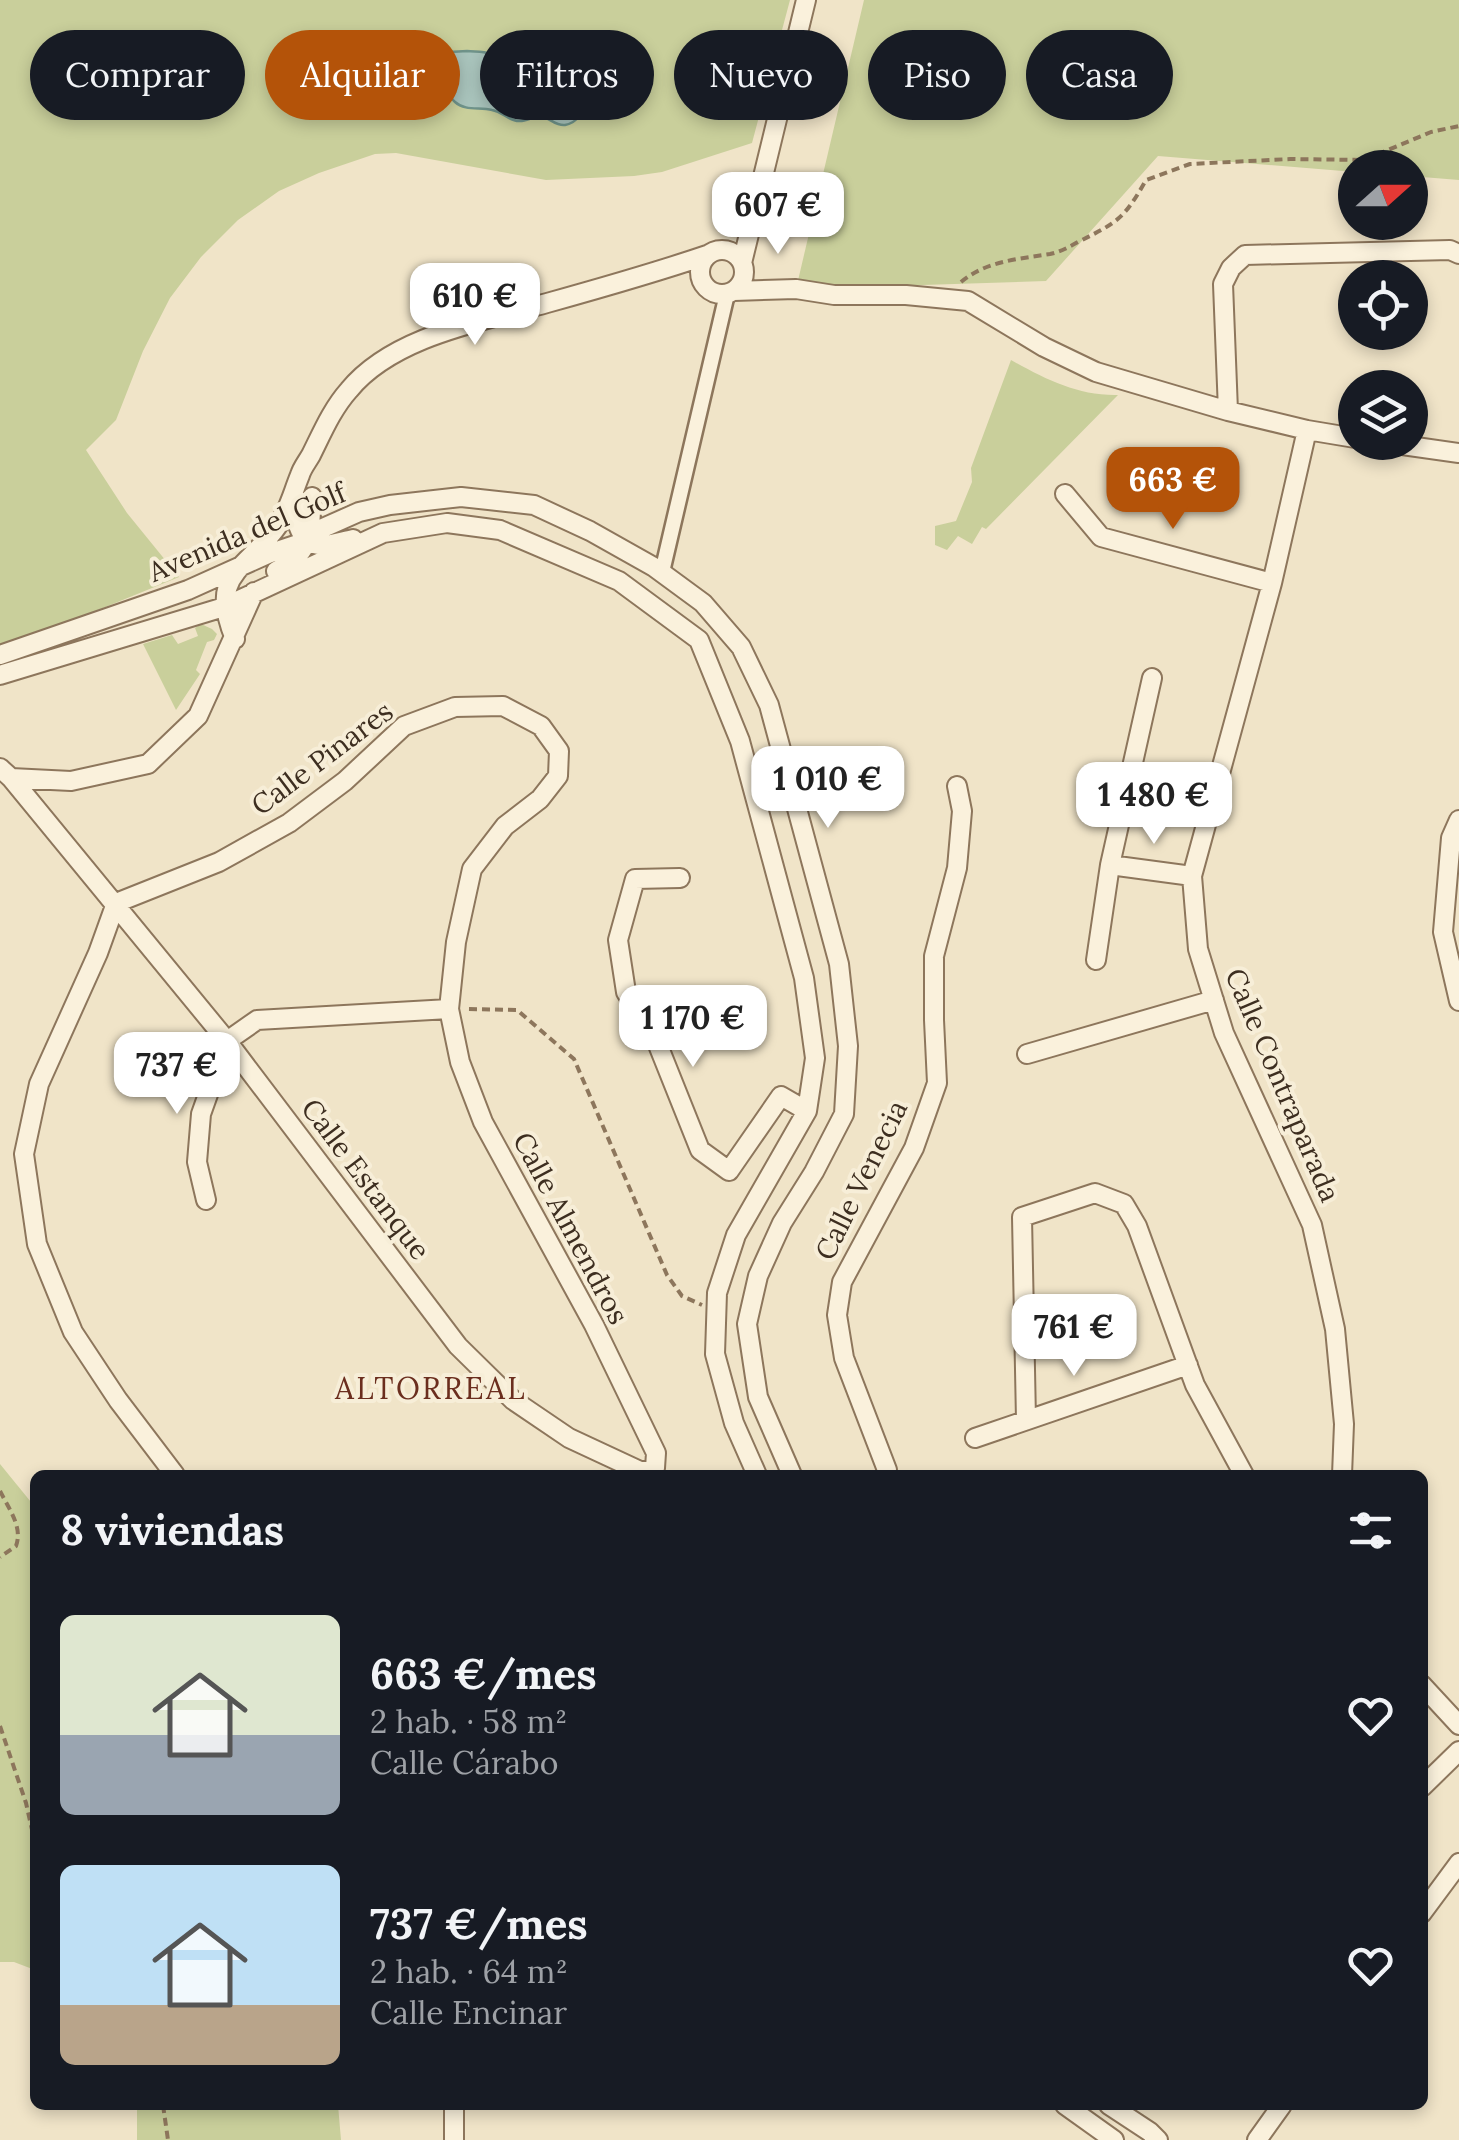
<!DOCTYPE html>
<html lang="es">
<head>
<meta charset="utf-8">
<style>
	body { margin:0; font-family:Lora,serif; background:#242831; color:#f1f3f6; height:100vh; display:flex; flex-direction:column; font-size:38px; white-space:nowrap }
	* { box-sizing:border-box; margin:0 }
	p { font-size:32px; color:#9ea1a6 }
	.icon { flex:none; width:55px; height:55px; fill:none; stroke:currentColor; stroke-width:2; stroke-linecap:round; stroke-linejoin:round }
	.map { position:relative; flex:1; overflow:hidden }
	.sheet { position:absolute; left:30px; top:1470px; width:1398px; height:640px; display:flex; flex-direction:column; background:#171b24; border-radius:15px; box-shadow:0 5px 15px #0003 }
	.sheet>* { flex:none }
	.top-card { position:absolute; left:30px; top:30px; width:1400px; height:90px; display:flex; gap:20px }
	.needle { width:65px; rotate:69deg }
	.controls { position:absolute; left:1338px; top:150px; display:grid; gap:20px }
	.controls a { display:grid; place-items:center; width:90px; height:90px; border-radius:50%; background:#171b24; box-shadow:0 5px 15px #0003; font-size:50px }
	.price { position:absolute; translate:-50% -85px; padding:0 22px; border-radius:20px; background:#fff; color:#222; font-size:32px; line-height:65px; filter:drop-shadow(0 2px 5px #0008) }
	.price::after { content:''; position:absolute; left:50%; top:60px; width:30px; height:22px; margin-left:-15px; background:inherit; clip-path:polygon(0 0,100% 0,50% 100%) }
	.price.on { background:#b45309; color:#fff }
	ul { padding:0; list-style:none }
	li { display:flex; align-items:center; gap:30px; height:250px; padding:0 30px }
	li span { display:grid; place-items:center; flex:none; width:280px; height:200px; border-radius:15px; color:#555 }
	li>.icon { margin-inline-start:auto }
	span .icon { width:120px; height:120px; fill:#fffc; stroke-width:1 }
	li b { font-size:42px }
	h2 { display:flex; justify-content:space-between; align-items:center; height:120px; padding:0 30px; font-size:42px }
	.tag { padding:0 35px; border-radius:45px; background:#171b24; box-shadow:0 5px 15px #0003; font-size:35px; line-height:90px }
	.tag.on { background:#b45309; color:#fff }
	.map>svg:first-child { display:block }
</style>
</head>
<body>
<div class="map">
<svg width="1459" height="2140" viewBox="0 0 1459 2140">
	<rect width="100%" height="100%" fill="#f0e4c8"/>
	<path fill="#c9cf9b" d="M0,0H790L752,143L662,172L634,176L546,180L396,153L375,154L319,173L279,191L238,220L201,257L170,298L143,351L116,420L86,450L127,513L179,577L0,650Z
		M864,0H1459V180L1410,176V168H1355V172L1158,156L1046,281L796,289Z
		M1011,360C1045,379 1078,396 1118,395L986,529L982,527L972,544L958,536L947,550L935,545V526L956,521L972,482L971,468Z
		M201,624L212,629L217,634L214,640L207,642L196,670L200,674L176,710L143,644L172,635L178,644L198,636L195,628Z
		M0,1464L35,1507V1970L14,1962H0Z
		M137,2105H338L341,2140H137Z"/>
	<path fill="#a9c4bc" stroke="#6f938a" stroke-width="2.5" d="M467,51C475,52 483,51 490,54C507,61 524,75 542,77C563,79 578,67 593,90C589,103 581,122 565,125C556,126 551,119 543,117C535,115 528,121 520,121C510,122 503,112 492,110C479,107 465,111 455,102C445,93 445,78 443,65L450,52Z"/>
	<g fill="none" stroke-linecap="round" stroke-linejoin="round">
		<g stroke="#8d765c" stroke-width="19">
			<path id="pedestrian" d="M662,572L727,294"/>
		</g>
		<g stroke="#8d765c" stroke-width="22">
			<path id="minor" d="M700 272a22 22 0 1 1 44 0a22 22 0 1 1-44 0Z
				M742,263L806,0
				M734,291L796,289L834,295H906L968,301L1044,347L1096,372L1228,411L1307,430L1355,438
				M1228,411L1223,284L1231,268L1245,255L1450,250L1459,254
				M1307,430L1272,583L1192,876L1198,949L1224,1033L1312,1225L1335,1329L1344,1424L1342,1475
				M1381,442L1459,453
				M1065,494L1101,537L1272,583
				M295,497C294,514 297,542 319,545C329,546 343,541 353,539
				M276,571C313,552 309,534 312,497
				M235,639C207,572 247,571 279,524C289,509 293,492 300,475C302,468 307,462 311,455C322,433 332,409 349,390C393,336 483,321 547,303C601,288 654,273 707,255
				M0,655L188,590L268,554L307,541L323,528L359,512L390,505L461,497L534,505L590,531L654,567L703,603L741,647L769,705L839,964L848,1046L844,1114L814,1172L782,1223L758,1276L747,1324L758,1397L792,1475
				M0,675L224,607L383,533L447,523L500,530L619,581L699,640L740,741L804,978L815,1058L807,1111L736,1235L717,1293L715,1354L734,1423L757,1475
				M0,768L11,778L227,1041L458,1346L513,1400L569,1438L642,1472L655,1468L656,1453L594,1325L483,1122L460,1062L449,1009L456,942L472,869L505,826L540,799L558,776L559,751L541,726L503,706L455,707L404,726L345,781L289,823L219,862L116,903L98,953L39,1084L24,1154L37,1244L73,1332L118,1400L175,1475
				M11,778L71,781L148,764L198,716L254,592
				M1459,820L1451,838L1443,932L1459,1001
				M1110,865L1192,876
				M680,878L635,879L618,940L626,992L658,1045L700,1150L729,1171L781,1096L807,1111
				M1096,960L1110,865L1152,678
				M227,1041L257,1020L449,1009
				M1027,1054L1214,1000
				M206,1200L197,1162L201,1114L227,1041
				M1026,1420L1022,1217L1095,1193L1124,1204L1137,1226L1195,1385L1244,1475
				M975,1438L1188,1365
				M887,1475V1470L844,1358L837,1315L842,1282L914,1148L937,1083L934,1020V956L957,868L962,811L957,786
				M1422,1685L1459,1725
				M1422,1787L1459,1751
				M1422,1913L1459,1863
				M454,2105V2140
				M1065,2105L1114,2140
				M1109,2105L1150,2132L1158,2140
				M1257,2140L1282,2105"/>
		</g>
		<path stroke="#8d765c" stroke-width="4" stroke-dasharray="8 5" stroke-linecap="butt" d="M961,282C986,261 1018,259 1050,254C1060,252 1069,247 1078,242C1118,222 1124,219 1146,180L1190,164L1290,159L1364,160L1431,132L1459,126
			M469,1009L517,1010L574,1059L667,1275L682,1296L702,1305
			M0,1491C9,1509 23,1527 16,1546L0,1557
			M0,1726L26,1803L35,1843
			M163,2105L168,2140"/>
		<use href="#pedestrian" stroke="#faf1dc" stroke-width="14"/>
		<use href="#minor" stroke="#faf1dc" stroke-width="18"/>
	</g>
	<g text-anchor="middle" dominant-baseline="central" stroke-width="8" stroke-linejoin="round" paint-order="stroke">
		<g font-size="28" fill="#3d2e20" stroke="#f7eed8">
			<text transform="translate(247 532) rotate(-23)">Avenida del Golf</text>
			<text transform="translate(322 758) rotate(-37)">Calle Pinares</text>
			<text transform="translate(1283 1085) rotate(67)">Calle Contraparada</text>
			<text transform="translate(366 1179) rotate(53)">Calle Estanque</text>
			<text transform="translate(861 1180) rotate(-64)">Calle Venecia</text>
			<text transform="translate(571 1228) rotate(62)">Calle Almendros</text>
		</g>
		<g font-size="30" letter-spacing="2.5" fill="#6b2e1e" stroke="#f7eed8">
			<text x="431" y="1388">ALTORREAL</text>
		</g>
	</g>
</svg>
<div class="controls">
<a><svg class="needle" viewBox="-14 -14 28 28"><path d="M0-13l5 13h-10z" fill="#e53935"/><path d="M0 13l5-13h-10z" fill="#9ea1a6"/></svg></a>
<a><svg class="icon" aria-label="locate" viewBox="0 0 24 24"><circle cx="12" cy="12" r="6"/><path d="M12 2v4M12 18v4M2 12h4M18 12h4"/></svg></a>
<a><svg class="icon" aria-label="layers" viewBox="0 0 24 24"><path d="M12 4l9 5-9 5-9-5zM3 14l9 5 9-5"/></svg></a>
</div>
<b class="price" style="left:778px;top:257px">607 €</b>
<b class="price" style="left:475px;top:348px">610 €</b>
<b class="price on" style="left:1173px;top:532px">663 €</b>
<b class="price" style="left:828px;top:831px">1 010 €</b>
<b class="price" style="left:1154px;top:847px">1 480 €</b>
<b class="price" style="left:693px;top:1070px">1 170 €</b>
<b class="price" style="left:177px;top:1117px">737 €</b>
<b class="price" style="left:1074px;top:1379px">761 €</b>
<div class="top-card">
<a class="tag">Comprar</a>
<a class="tag on">Alquilar</a>
<a class="tag">Filtros</a>
<a class="tag">Nuevo</a>
<a class="tag">Piso</a>
<a class="tag">Casa</a>
</div>
<section class="sheet">
<h2>8 viviendas<svg class="icon" aria-label="filters" viewBox="0 0 24 24"><path d="M4 7h16M4 17h16"/><circle cx="9" cy="7" r="2"/><circle cx="15" cy="17" r="2"/></svg></h2>
<ul>
<li><span style="background:linear-gradient(#dfe7d0 60%,#9aa5b1 0)"><svg class="icon" aria-label="home" viewBox="0 0 24 24"><path d="M3 11l9-7 9 7M6 9v11h12V9"/></svg></span><div><b>663 €/mes</b><p>2 hab. · 58 m²</p><p>Calle Cárabo</p></div><svg class="icon" aria-label="heart" viewBox="0 0 24 24"><path d="M12 20l-8-8c-3-5 5-10 8-4 3-6 11-1 8 4z"/></svg></li>
<li><span style="background:linear-gradient(#bfe0f5 70%,#b9a48a 0)"><svg class="icon" aria-label="home" viewBox="0 0 24 24"><path d="M3 11l9-7 9 7M6 9v11h12V9"/></svg></span><div><b>737 €/mes</b><p>2 hab. · 64 m²</p><p>Calle Encinar</p></div><svg class="icon" aria-label="heart" viewBox="0 0 24 24"><path d="M12 20l-8-8c-3-5 5-10 8-4 3-6 11-1 8 4z"/></svg></li>
</ul>
</section>
</div>
</body>
</html>
